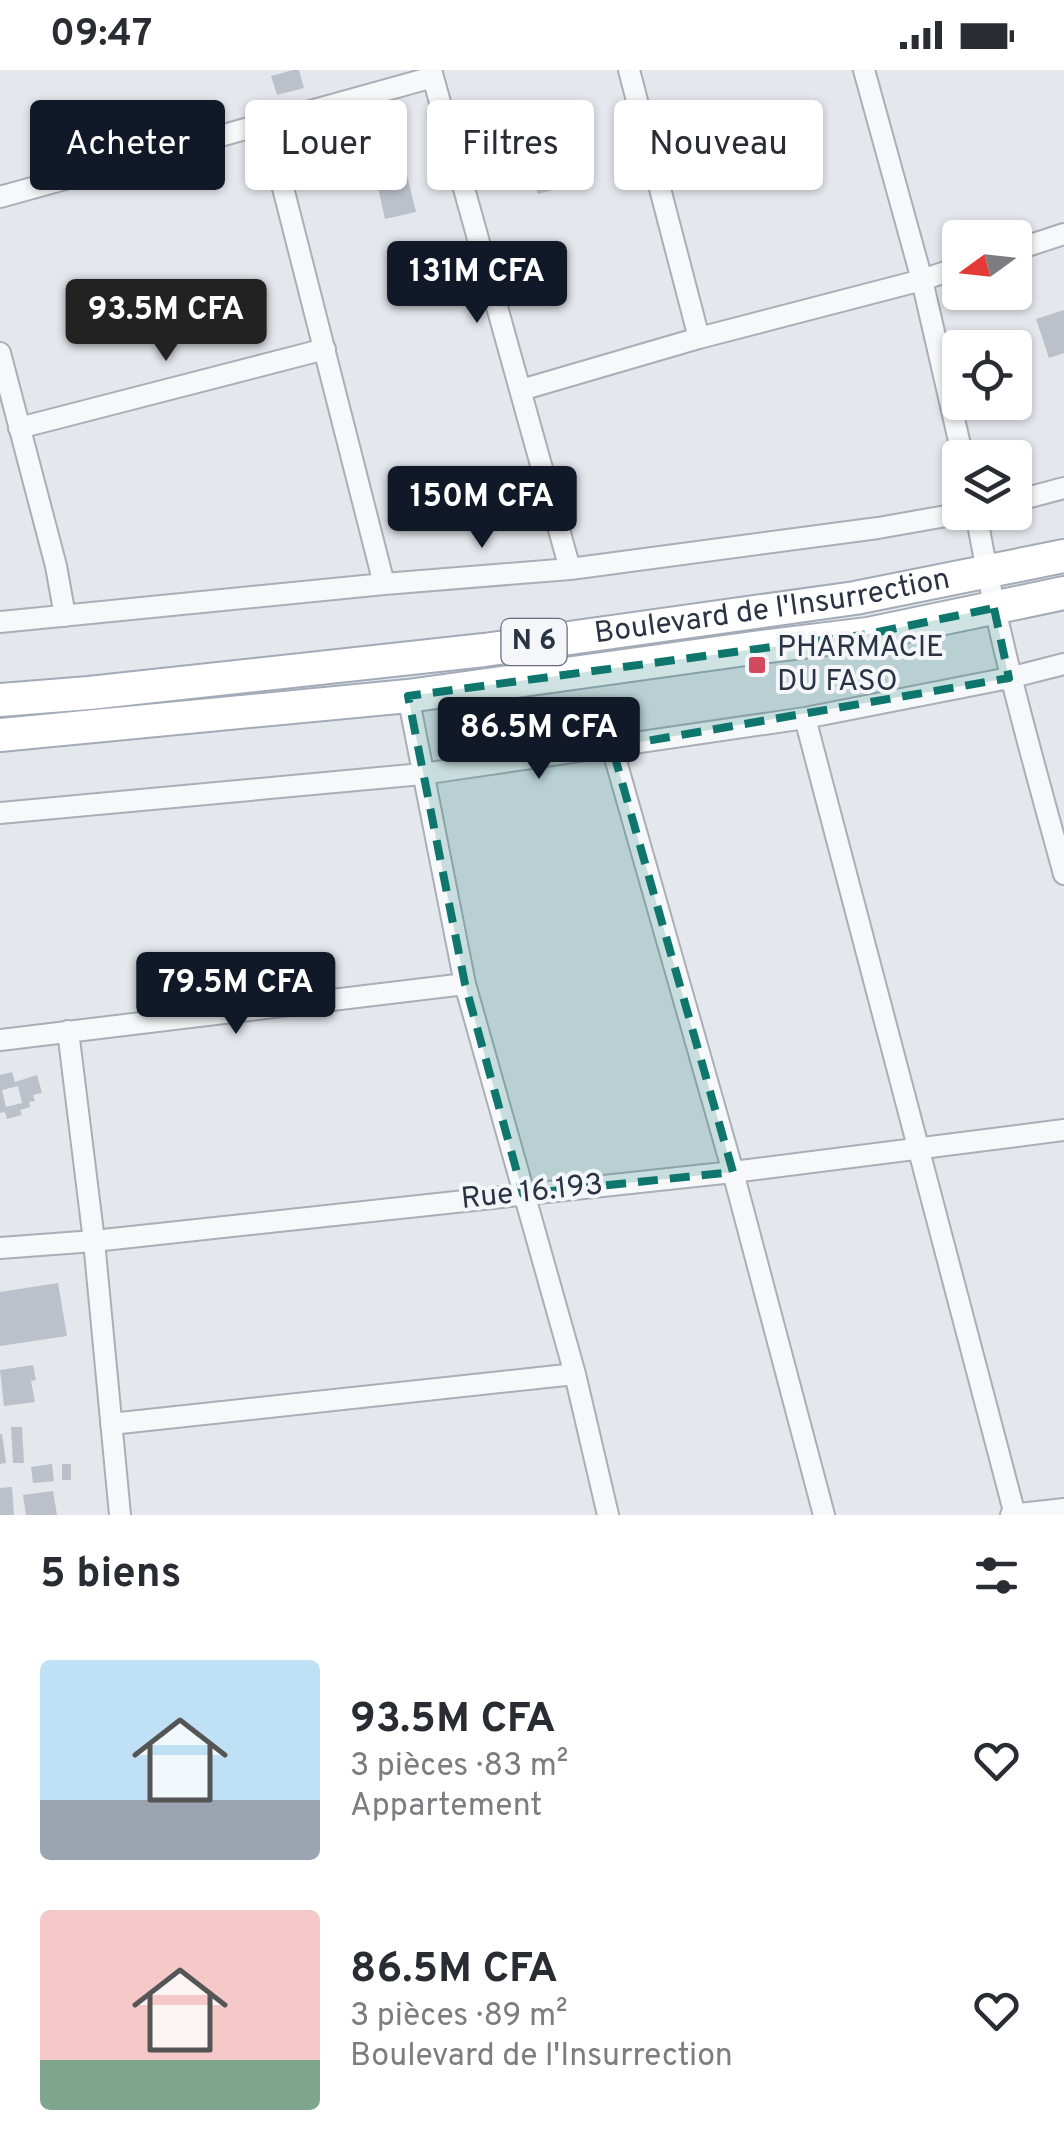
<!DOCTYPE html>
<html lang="fr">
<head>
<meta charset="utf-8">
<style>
	body { margin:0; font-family:Overpass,sans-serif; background:#f2f2f3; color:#2b2b33; height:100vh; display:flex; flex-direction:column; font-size:38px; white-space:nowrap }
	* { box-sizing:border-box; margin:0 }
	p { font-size:32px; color:#7c7c81 }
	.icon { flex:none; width:55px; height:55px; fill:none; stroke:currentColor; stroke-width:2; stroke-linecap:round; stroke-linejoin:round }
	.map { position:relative; height:1445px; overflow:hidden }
	.drawer { display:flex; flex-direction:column; background:#fff; flex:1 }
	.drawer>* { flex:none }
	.banner { position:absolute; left:30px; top:30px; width:1005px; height:90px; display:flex; gap:20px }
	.needle { width:65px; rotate:255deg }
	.tools { position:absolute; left:942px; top:150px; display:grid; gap:20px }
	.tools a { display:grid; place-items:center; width:90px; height:90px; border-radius:10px; background:#fff; box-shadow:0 2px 8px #0004; font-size:50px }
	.price { position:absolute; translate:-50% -85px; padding:0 22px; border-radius:10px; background:#111827; color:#fff; font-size:32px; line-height:65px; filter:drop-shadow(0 2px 5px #0008) }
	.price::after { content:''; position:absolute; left:50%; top:60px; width:30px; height:22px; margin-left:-15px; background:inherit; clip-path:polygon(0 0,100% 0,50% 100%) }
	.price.current { background:#222; color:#fff }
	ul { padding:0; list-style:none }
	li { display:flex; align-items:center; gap:30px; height:250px; padding:0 40px }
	li span { display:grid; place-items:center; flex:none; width:280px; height:200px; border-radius:10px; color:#555 }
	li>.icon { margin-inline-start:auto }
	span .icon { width:120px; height:120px; fill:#fffc; stroke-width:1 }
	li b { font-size:42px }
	h2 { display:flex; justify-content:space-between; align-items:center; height:120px; padding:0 40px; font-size:42px }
	.pill { padding:0 35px; border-radius:10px; background:#fff; box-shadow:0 2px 8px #0004; font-size:35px; line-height:90px }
	.pill.current { background:#111827; color:#fff }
	.status { display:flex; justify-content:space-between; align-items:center; height:70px; padding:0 50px; background:#fff; direction:ltr }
	.status svg { height:28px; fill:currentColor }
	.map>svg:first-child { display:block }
</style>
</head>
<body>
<div class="status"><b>09:47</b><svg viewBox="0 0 49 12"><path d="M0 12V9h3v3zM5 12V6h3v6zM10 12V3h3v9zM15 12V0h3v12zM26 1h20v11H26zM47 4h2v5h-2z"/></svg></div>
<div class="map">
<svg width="1064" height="1445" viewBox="0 0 1064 1445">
	<rect width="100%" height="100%" fill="#e4e7ec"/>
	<path fill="#bbc0ca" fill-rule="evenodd" d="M293,0H299L304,18L277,25L271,6Z
		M552,73L565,117L538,124L526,80Z
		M405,97L416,142L385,149L375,104Z
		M1064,240V283L1049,288L1036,249Z
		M12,1002L15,1012L37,1005L42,1023L33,1025L35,1031L29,1032L30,1037L20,1040L22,1045L7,1049L5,1042L0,1043V1005ZM18,1016L22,1033L6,1037L2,1020Z
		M58,1213L67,1266L0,1276V1222Z
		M33,1295L36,1310L31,1311L35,1332L4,1336L0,1300Z
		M11,1357H22L24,1393H13Z
		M0,1364H2L6,1393L0,1394Z
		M52,1394L54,1411L33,1413L31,1397Z
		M62,1394H71V1410H62Z
		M12,1417L14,1445H0V1418Z
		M53,1421L57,1445H26L23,1425Z"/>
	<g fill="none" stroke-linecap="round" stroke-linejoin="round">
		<g stroke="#a9aeb7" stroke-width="24">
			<path id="street" d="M431,0L570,499
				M629,0L699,268
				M864,0L922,210L963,388
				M266,51L384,514
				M0,127L433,7
				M1015,180L1064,164
				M0,283L56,496L65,546
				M521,320L699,268L922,210L960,197
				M19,358L325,279
				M1015,431L1064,418
				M976,442C997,565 1031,684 1064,804
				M0,552L384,514L570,499L878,458L969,442
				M408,626L465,914L575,1304L608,1445
				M805,648L1015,1445
				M612,677L733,1102L824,1445
				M0,743L422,704L805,648L1009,608L1064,594
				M68,961L94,1171L120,1445
				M0,970L465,914
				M0,1178L94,1171L733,1102L1064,1060
				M111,1354L575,1304
				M1011,1445L1064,1439"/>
		</g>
		<g stroke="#a3abb8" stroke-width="36">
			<g id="primary">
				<path id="s1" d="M0,630L89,623L484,580L855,528L1064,486"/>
				<path d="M0,665L408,626L753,578L868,564L1064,523"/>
			</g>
		</g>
		<use href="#street" stroke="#f7f8fa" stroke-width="20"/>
		<use href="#primary" stroke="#fff" stroke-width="32"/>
	</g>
	<path fill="#0f766e" fill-opacity="0.2" stroke="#0f766e" stroke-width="8" stroke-dasharray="20 12" stroke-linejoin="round" d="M994,538L1009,608L612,677L733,1102L523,1124L465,914L408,626L868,564Z"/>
	<rect fill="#d1495b" stroke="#f4f6f9" stroke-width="4" x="747" y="585" width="20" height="20" rx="5"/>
	<g text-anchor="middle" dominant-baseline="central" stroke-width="8" stroke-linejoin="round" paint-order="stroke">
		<rect fill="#f4f6f9" stroke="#676e7b" stroke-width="2.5" x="501.5" y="549" width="65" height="46" rx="8"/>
		<g font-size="28" font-weight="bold" fill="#2b3445">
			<text x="534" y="572">N 6</text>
		</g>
		<g font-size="30" fill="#2b3445" stroke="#f4f6f9">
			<text stroke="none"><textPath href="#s1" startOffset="778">Boulevard de l'Insurrection</textPath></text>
			<text transform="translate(532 1123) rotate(-6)">Rue 16.193</text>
		</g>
		<g font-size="30" fill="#2b3445" stroke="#f4f6f9" text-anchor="start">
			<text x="777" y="578">PHARMACIE<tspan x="777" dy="34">DU FASO</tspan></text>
		</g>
	</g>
</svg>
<div class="tools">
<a><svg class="needle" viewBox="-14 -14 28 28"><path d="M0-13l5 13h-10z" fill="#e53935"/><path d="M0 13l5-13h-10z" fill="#7c7c81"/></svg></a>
<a><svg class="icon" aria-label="locate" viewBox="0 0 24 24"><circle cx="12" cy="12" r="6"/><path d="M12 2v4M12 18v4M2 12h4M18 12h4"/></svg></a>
<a><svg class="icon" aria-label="layers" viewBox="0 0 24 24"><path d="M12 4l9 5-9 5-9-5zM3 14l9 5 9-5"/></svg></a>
</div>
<b class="price" style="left:477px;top:256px">131M CFA</b>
<b class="price current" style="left:166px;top:294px">93.5M CFA</b>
<b class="price" style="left:482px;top:481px">150M CFA</b>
<b class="price" style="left:539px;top:712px">86.5M CFA</b>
<b class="price" style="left:236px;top:967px">79.5M CFA</b>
<div class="banner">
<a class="pill current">Acheter</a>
<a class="pill">Louer</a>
<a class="pill">Filtres</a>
<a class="pill">Nouveau</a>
</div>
</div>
<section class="drawer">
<h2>5 biens<svg class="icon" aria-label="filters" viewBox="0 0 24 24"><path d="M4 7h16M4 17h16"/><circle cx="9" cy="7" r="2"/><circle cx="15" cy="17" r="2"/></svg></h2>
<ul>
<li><span style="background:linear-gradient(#bfe0f5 70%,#9aa5b1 0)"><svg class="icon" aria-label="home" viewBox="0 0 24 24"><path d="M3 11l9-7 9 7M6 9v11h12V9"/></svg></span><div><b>93.5M CFA</b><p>3 pièces · 83 m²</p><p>Appartement</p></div><svg class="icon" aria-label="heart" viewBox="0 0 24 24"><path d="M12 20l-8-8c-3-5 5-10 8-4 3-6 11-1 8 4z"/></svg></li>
<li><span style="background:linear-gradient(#f6c9c9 75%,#7fa58c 0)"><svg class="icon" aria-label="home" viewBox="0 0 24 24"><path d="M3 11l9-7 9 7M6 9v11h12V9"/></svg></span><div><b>86.5M CFA</b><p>3 pièces · 89 m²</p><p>Boulevard de l'Insurrection</p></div><svg class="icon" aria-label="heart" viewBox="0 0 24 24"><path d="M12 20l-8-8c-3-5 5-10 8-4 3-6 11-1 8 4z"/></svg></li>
</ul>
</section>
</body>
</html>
